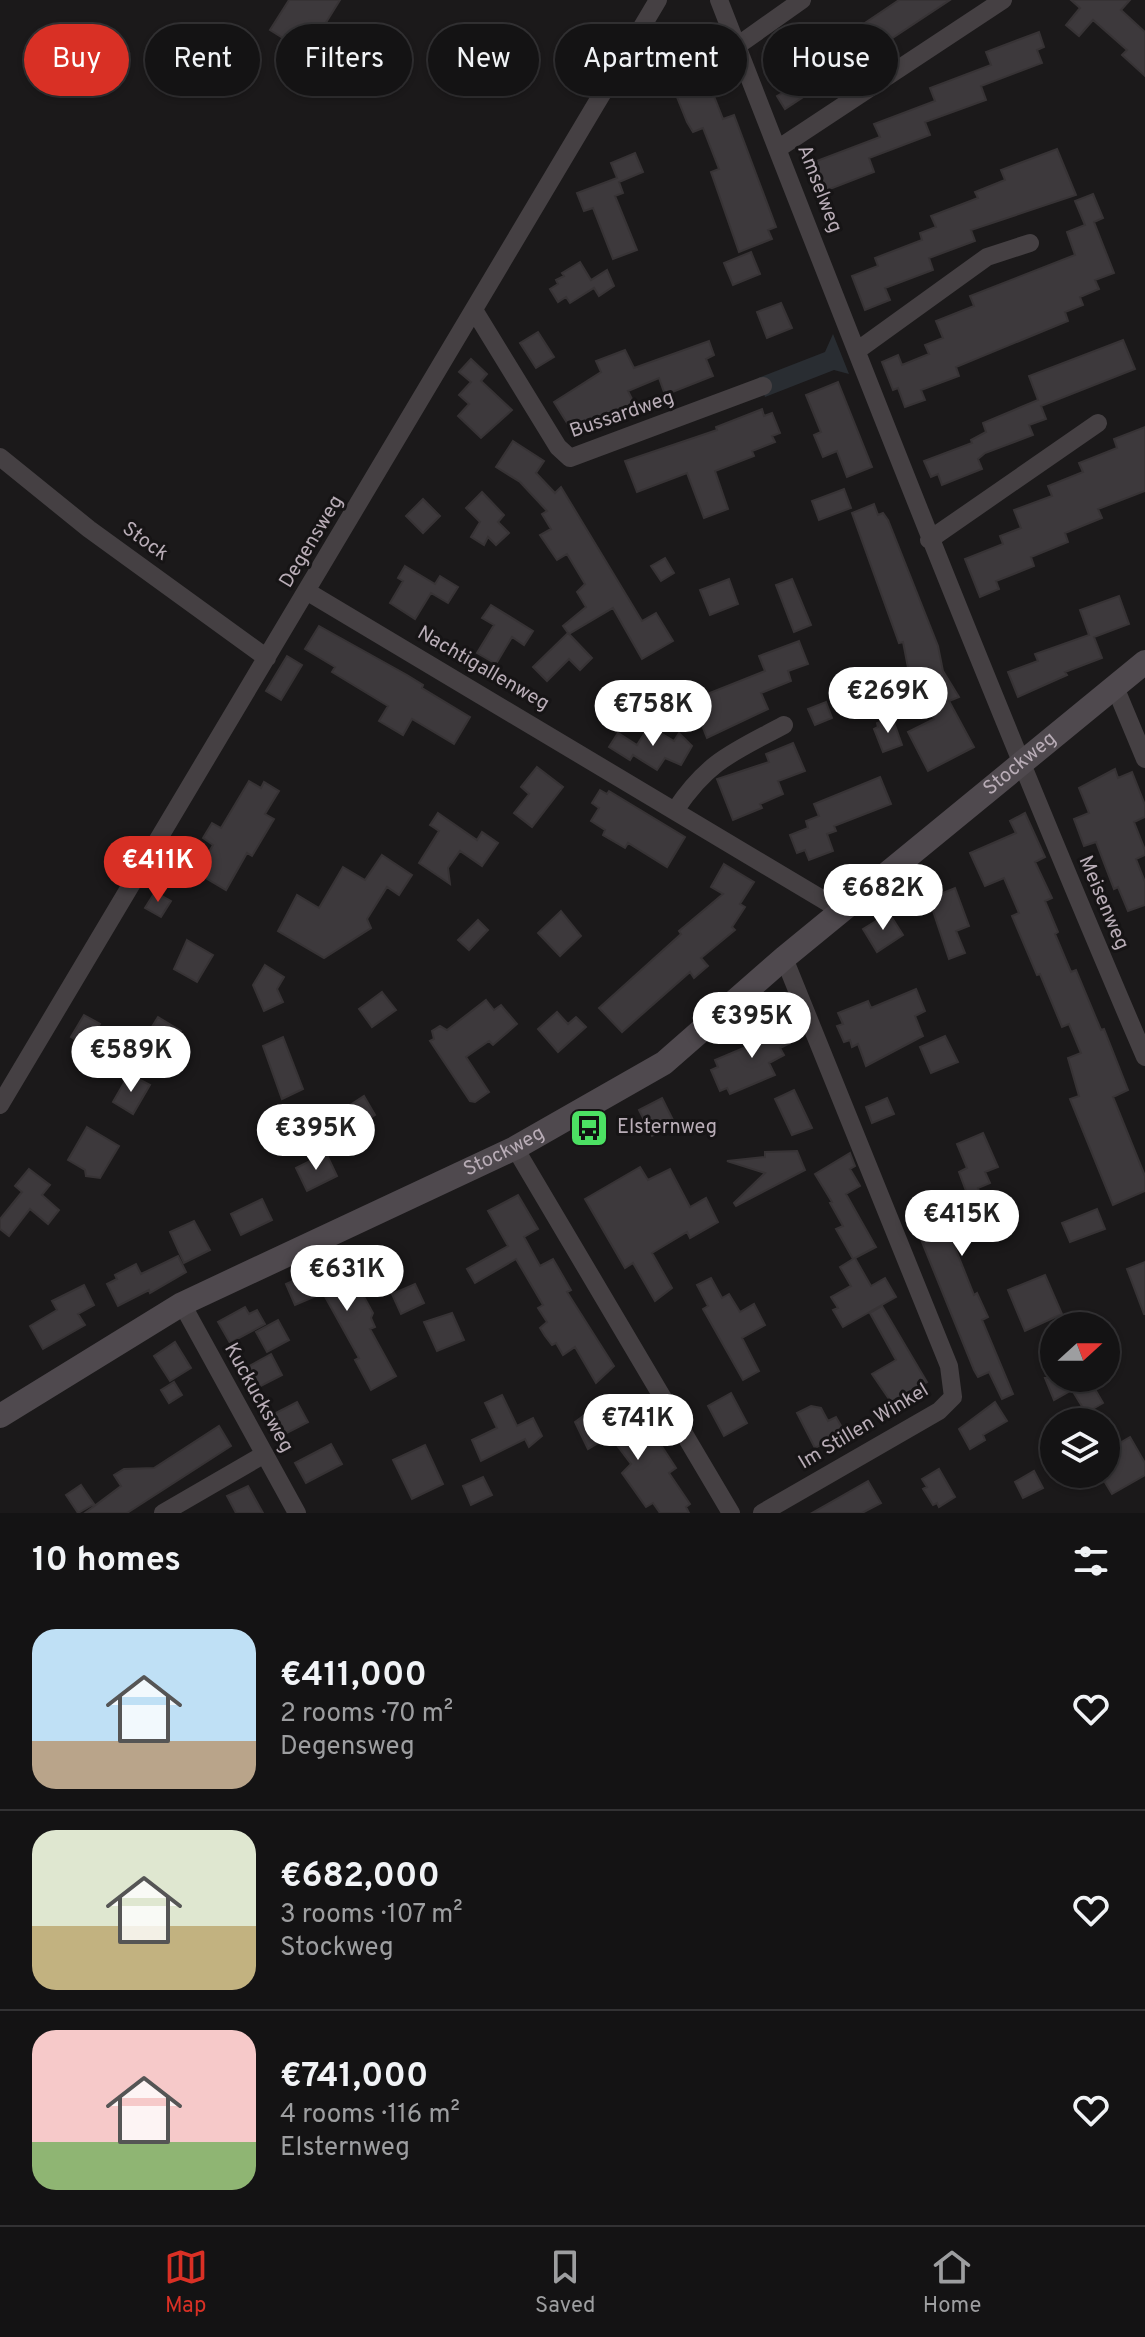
<!DOCTYPE html>
<html lang="en">
<head>
<meta charset="utf-8">
<style>
	body { margin:0; font-family:Overpass,sans-serif; background:#212022; color:#f1f3f6; height:100vh; display:flex; flex-direction:column; font-size:30px; white-space:nowrap }
	* { box-sizing:border-box; margin:0 }
	p { font-size:26px; color:#9d9ea0 }
	.icon { flex:none; width:44px; height:44px; fill:none; stroke:currentColor; stroke-width:2; stroke-linecap:round; stroke-linejoin:round }
	.map { position:relative; height:1513px; overflow:hidden }
	.sheet { display:flex; flex-direction:column; background:#141314; flex:1 }
	.sheet>* { flex:none }
	.hud { position:absolute; left:24px; top:24px; width:1098px; height:72px; display:flex; gap:16px }
	.needle { width:52px; rotate:69deg }
	.tools { position:absolute; left:1040px; top:1312px; display:grid; gap:16px }
	.tools a { display:grid; place-items:center; width:80px; height:80px; border-radius:50%; background:#141314; box-shadow:0 2px 6px #0004,0 0 0 2px #333234; font-size:40px }
	.price { position:absolute; translate:-50% -68px; padding:0 18px; border-radius:28px; background:#fff; color:#222; font-size:26px; line-height:52px; filter:drop-shadow(0 2px 4px #0008) }
	.price::after { content:''; position:absolute; left:50%; top:48px; width:24px; height:18px; margin-left:-12px; background:inherit; clip-path:polygon(0 0,100% 0,50% 100%) }
	.price.selected { background:#d93025; color:#fff }
	ul { padding:0; list-style:none }
	li { display:flex; align-items:center; gap:24px; height:200px; padding:0 32px }
	li+li { border-top:2px solid #333234 }
	li span { display:grid; place-items:center; flex:none; width:224px; height:160px; border-radius:24px; color:#555 }
	li>.icon { margin-inline-start:auto }
	span .icon { width:96px; height:96px; fill:#fffc; stroke-width:1 }
	li b { font-size:34px }
	h2 { display:flex; justify-content:space-between; align-items:center; height:96px; padding:0 32px; font-size:34px }
	.chip { padding:0 28px; border-radius:36px; background:#141314; box-shadow:0 2px 6px #0004,0 0 0 2px #333234; font-size:28px; line-height:72px }
	.chip.selected { background:#d93025; color:#fff }
	.tabs { display:flex; justify-content:space-around; align-items:center; height:112px; border-top:2px solid #333234; background:#141314; font-size:22px; color:#9d9ea0 }
	.tabs a { display:grid; justify-items:center; gap:4px }
	.tabs .selected { color:#d93025 }
	.map>svg:first-child { display:block }
</style>
</head>
<body>
<div class="map">
<svg width="1145" height="1513" viewBox="0 0 1145 1513">
	<rect width="100%" height="100%" fill="#1b191a"/>
	<path fill="#292d32" d="M833,334L849,374L834,370L765,397L758,378L825,352Z"/>
	<path fill="#3d393c" stroke="#373335" stroke-width="2" d="M289,0H340L307,53L270,30Z
		M899,0H950L785,109L777,96L784,92L770,70L771,66L789,53L801,71L834,48L825,36L838,28L844,37Z
		M1071,0H1130L1121,10L1145,32V76L1122,55L1127,50L1093,20L1079,36L1066,25L1080,8Z
		M201,26L239,44L227,71L188,53Z
		M698,28L711,59L701,63L723,119L734,115L776,227L768,230L772,239L739,252L711,172L719,169L703,128L693,132L687,122L675,92L684,89L667,50L675,47L672,39Z
		M1039,32L1044,47L1037,50L1042,63L981,86L986,100L925,122L930,135L869,158L874,172L817,194L806,165L880,137L874,124L935,101L930,88L991,65L986,52Z
		M1057,149L1076,195L971,230L975,241L929,258L933,270L885,288L890,300L865,310L852,276L878,266L875,258L922,240L920,233L936,227L931,216L978,198L975,192L1005,180L1001,170Z
		M635,153L643,172L619,182L623,193L615,196L637,250L613,259L593,208L584,211L577,193L617,178L611,163Z
		M1093,194L1103,218L1094,222L1114,273L1095,280L1099,289L1080,297L1083,305L1065,312L1068,321L956,367L959,376L921,390L925,400L905,407L898,388L893,390L882,362L898,355L902,365L929,354L925,345L943,338L936,321L974,306L970,296L1075,255L1067,232L1085,225L1075,201Z
		M751,252L760,274L733,285L724,263Z
		M580,262L591,280L607,270L614,286L599,296L594,288L570,303L566,297L558,302L550,289L558,284L556,280L564,276L562,273Z
		M781,303L792,328L767,338L757,312Z
		M538,332L554,357L536,368L520,343Z
		M1123,340L1135,369L1041,406L1046,419L1029,425L1033,435L985,453L978,459L982,469L942,485L938,474L931,477L924,461L972,443L971,440L986,432L983,423L1038,400L1029,376Z
		M709,341L714,355L706,359L713,376L665,395L659,378L628,391L636,407L620,411L598,425L594,418L572,431L554,402L601,372L596,361L625,350L634,368Z
		M471,359L487,374L481,381L512,410L481,438L458,416L469,404L459,395L471,382L459,372Z
		M838,382L872,467L847,477L837,451L823,457L814,435L821,432L806,395Z
		M762,409L764,416L772,413L780,433L772,436L775,442L752,451L754,456L715,471L728,509L704,518L687,473L637,492L625,461L717,430L716,427Z
		M1145,427V491L1098,509L1102,518L1065,533L1068,542L1031,557L1034,566L996,581L999,589L980,597L965,559L1003,544L1000,536L1021,528L1014,510L1052,496L1048,486L1083,472L1079,463L1117,448L1114,439Z
		M513,441L544,461L536,473L555,493L561,487L642,621L656,613L673,641L642,659L613,608L569,634L592,658L580,670L569,659L547,681L533,667L568,633L563,626L586,607L577,592L585,584L567,554L557,560L540,535L551,529L542,514L547,511L520,482L496,467Z
		M844,489L851,508L819,520L812,501Z
		M482,492L504,515L498,522L509,533L496,545L488,537L484,545L471,537L480,522L466,508Z
		M423,499L440,516L423,533L406,516Z
		M874,504L878,515L883,513L888,520L938,646L943,671L959,697L949,701L974,747L928,771L908,732L934,719L911,683L903,642L899,643L852,513Z
		M665,558L674,573L661,581L651,566Z
		M405,566L435,584L440,576L458,587L448,603L431,593L415,619L390,603L403,581L398,578Z
		M729,579L738,604L710,615L700,590Z
		M792,579L811,625L794,632L776,585Z
		M1119,596L1129,624L1094,637L1102,658L1065,672L1067,675L1018,697L1008,672L1038,661L1035,654L1089,635L1080,610Z
		M491,605L533,631L524,645L512,637L496,664L477,653L494,625L482,618Z
		M319,626L407,675L423,685L422,688L470,717L454,744L412,719L403,735L379,721L388,706L332,672L335,667L305,649Z
		M799,641L808,664L788,671L791,681L761,693L768,709L707,738L692,700L765,671L759,656Z
		M287,656L302,665L281,700L266,691Z
		M826,702L832,718L815,725L808,709Z
		M892,717L902,745L883,752L874,729L878,727L877,723Z
		M649,726L674,741L679,733L692,746L681,765L665,758L657,770L633,755L630,760L609,747L618,733L637,745Z
		M793,743L805,771L778,781L783,794L760,804L762,808L733,820L717,779L769,762L766,754Z
		M537,767L563,787L532,827L514,813L529,794L521,787Z
		M1115,769L1118,778L1132,772L1145,805V817L1134,822L1145,850V855L1136,859L1145,882V905L1128,911L1118,887L1114,889L1096,842L1084,846L1074,819L1089,813L1079,788Z
		M880,777L891,804L834,826L836,831L827,834L833,851L809,860L805,850L797,853L790,835L808,828L806,821L819,816L814,804Z
		M249,781L261,788L264,782L279,791L265,814L274,819L252,856L247,853L226,890L197,873L213,845L203,838L212,823L221,828Z
		M600,790L607,794L609,791L685,837L667,867L628,843L625,848L603,835L605,830L591,821L599,808L592,803Z
		M438,813L477,840L482,832L498,843L482,866L460,851L448,868L450,884L419,863L439,831L430,825Z
		M1025,813L1045,857L1035,862L1052,898L1045,901L1058,932L1055,934L1071,972L1076,970L1101,1030L1104,1029L1128,1090L1113,1097L1145,1176V1191L1113,1205L1070,1099L1079,1096L1068,1058L1081,1053L1069,1024L1062,1027L1040,974L1037,975L1012,916L1019,913L1004,878L985,886L970,853L1016,833L1010,821Z
		M382,855L412,875L399,895L387,887L367,919L371,928L324,958L278,931L297,895L319,908L343,867L365,880Z
		M724,864L754,882L740,904L745,907L732,927L735,930L701,958L708,966L694,978L690,972L622,1032L599,1008L681,934L679,931L723,894L711,887Z
		M931,879L938,895L955,888L969,926L956,931L965,953L949,959L929,899L917,904L910,888Z
		M155,892L171,901L161,917L145,908Z
		M561,911L581,936L560,956L538,933Z
		M889,913L903,935L877,952L863,929Z
		M478,920L488,930L469,950L458,940Z
		M187,940L213,955L197,982L174,969Z
		M265,965L284,977L277,989L283,1002L264,1011L253,985Z
		M916,989L925,1011L915,1016L923,1036L866,1066L858,1044L852,1047L850,1040L844,1042L837,1026L843,1024L838,1013L868,1001L871,1008Z
		M382,992L396,1010L372,1027L359,1009Z
		M486,1000L494,1010L501,1005L517,1024L493,1045L489,1041L466,1057L489,1092L475,1102L470,1101L430,1041L434,1039L432,1031L440,1026L447,1030Z
		M557,1012L568,1024L576,1017L586,1027L558,1052L538,1029Z
		M84,1015L100,1024L87,1047L71,1037Z
		M777,1016L790,1043L780,1048L784,1055L769,1063L775,1075L730,1094L727,1088L720,1091L711,1070L718,1067L715,1060L765,1039L760,1028Z
		M158,1017L181,1031L175,1039L183,1044L172,1061L142,1043Z
		M945,1036L958,1062L931,1073L920,1047Z
		M283,1037L303,1089L282,1099L263,1046Z
		M129,1074L150,1085L133,1114L113,1102Z
		M794,1090L812,1128L792,1135L775,1099Z
		M364,1096L375,1115L358,1126L347,1107Z
		M662,1098L675,1124L652,1136L639,1110Z
		M887,1098L894,1114L872,1123L866,1107Z
		M87,1127L119,1146L100,1178L86,1176L85,1170L68,1160Z
		M983,1133L998,1167L985,1172L990,1183L978,1188L986,1214L959,1225L962,1230L950,1235L974,1295L977,1293L988,1317L982,1320L1013,1394L1002,1399L989,1372L978,1377L974,1370L909,1210L966,1191L959,1172L967,1168L957,1144Z
		M797,1151L805,1170L736,1206L734,1203L765,1173L727,1161L765,1157V1152Z
		M326,1153L337,1176L307,1191L296,1168Z
		M850,1153L855,1166L850,1169L860,1186L846,1194L876,1247L855,1258L871,1286L885,1278L896,1297L843,1327L833,1310L838,1308L831,1297L851,1286L840,1267L853,1259L836,1229L843,1226L830,1203L832,1202L815,1174Z
		M640,1167L648,1180L670,1169L690,1207L706,1198L718,1222L690,1238L687,1232L652,1253L672,1288L655,1301L633,1263L625,1268L585,1199Z
		M29,1169L50,1185L42,1195L59,1210L48,1224L30,1209L9,1236L0,1229V1219L22,1192L15,1186Z
		M518,1195L538,1229L524,1237L540,1266L553,1259L571,1290L567,1292L614,1366L596,1383L575,1347L563,1355L556,1343L552,1345L545,1336L540,1328L547,1322L538,1308L543,1305L516,1259L475,1283L467,1269L508,1246L488,1211Z
		M262,1199L272,1220L241,1235L231,1214Z
		M1097,1209L1105,1229L1070,1242L1062,1223Z
		M194,1221L210,1250L184,1263L170,1232Z
		M347,1252L357,1273L352,1275L373,1313L371,1318L375,1327L370,1329L396,1376L371,1390L355,1360L359,1358L323,1293L295,1305L286,1284L319,1269L317,1264Z
		M178,1256L186,1272L150,1293L149,1290L118,1306L107,1284L117,1279L115,1275L136,1264L141,1274Z
		M1145,1262V1314H1144L1127,1269Z
		M1045,1275L1062,1314L1025,1331L1008,1290Z
		M711,1278L722,1298L729,1294L740,1312L754,1304L765,1325L742,1338L759,1371L743,1380L703,1309L708,1306L697,1285Z
		M415,1284L424,1303L401,1314L392,1294Z
		M84,1285L94,1305L78,1314L85,1325L43,1349L30,1326L57,1310L52,1301Z
		M882,1306L927,1382L891,1402L872,1374L896,1360L870,1313Z
		M245,1307L249,1314L257,1310L265,1324L230,1343L218,1322Z
		M452,1313L464,1340L437,1351L424,1322Z
		M278,1320L289,1340L267,1352L256,1332Z
		M175,1342L191,1368L170,1381L154,1356Z
		M271,1354L282,1375L255,1389L244,1369Z
		M1045,1378H1092L1089,1379L1103,1403L1086,1413L1072,1390L1054,1400Z
		M174,1382L182,1395L169,1403L161,1390Z
		M731,1393L747,1423L724,1436L708,1406Z
		M502,1395L517,1426L533,1418L542,1436L529,1447L525,1439L481,1461L472,1440L497,1428L485,1403Z
		M297,1402L308,1422L281,1436L270,1416Z
		M995,1402L1007,1421L983,1435L985,1440L970,1449L959,1429Z
		M601,1403L618,1427L623,1424L636,1444L653,1433L676,1468L669,1473L690,1504L686,1507L689,1513H660L653,1503L646,1507L622,1473L631,1464L610,1436L588,1449L575,1422Z
		M811,1406L821,1408L828,1421L836,1417L844,1431L815,1448L797,1413Z
		M219,1426L231,1446L127,1513H85L121,1486L114,1475L124,1469L154,1468Z
		M1130,1437L1145,1463V1475L1112,1494L1100,1474H1106V1451Z
		M331,1444L342,1464L306,1483L295,1463Z
		M425,1445L443,1484L412,1499L393,1460Z
		M939,1469L955,1497L939,1507L937,1503L933,1505L923,1489L927,1487L922,1479Z
		M1034,1471L1043,1488L1023,1498L1015,1482Z
		M483,1477L492,1495L471,1505L463,1486Z
		M868,1481L881,1503L862,1513H812Z
		M81,1485L94,1504L78,1513L66,1495Z
		M248,1486L263,1513H236L227,1496Z"/>
	<g fill="none" stroke-linecap="round" stroke-linejoin="round">
		<path stroke="#454043" stroke-width="18" d="M719,0C857,354 995,708 1145,1057
			M737,46L802,0
			M779,148L1003,0
			M474,310L558,447L570,458L763,386
			M858,350L987,257L1030,243
			M0,457L89,529L267,658
			M929,540L1098,423
			M308,592L842,911
			M1115,687L1145,759
			M676,809C709,760 734,752 784,725
			M0,1105L658,0
			M515,1148L731,1513
			M182,1304L297,1513
			M163,1513L263,1455
			M762,1513L939,1411L953,1397L949,1366L784,958"/>
		<path stroke="#4f494e" stroke-width="24" id="s1" d="M0,1416L182,1304L515,1148L664,1063L784,958L1145,662"/>
	</g>
	<defs>
		<g id="bus-square" transform="scale(2)"><rect x="-9" y="-9" width="18" height="18" rx="4" fill="#4ce063" stroke="#161415"/><path d="M-5-6H5V4H4V6H2V4H-2V6H-4V4H-5ZM-3.5-4V0h7V-4ZM-3.5 1.2v1.5H-2V1.2ZM2 1.2v1.5H3.5V1.2Z" fill="#111"/></g>
	</defs>
	<g fill-rule="evenodd">
		<use href="#bus-square" x="589" y="1128"/>
	</g>
	<g text-anchor="middle" dominant-baseline="central" stroke-width="6" stroke-linejoin="round" paint-order="stroke">
		<g font-size="20" fill="#b9adb7" stroke="#161415">
			<text transform="translate(819 189) rotate(69)">Amselweg</text>
			<text transform="translate(622 415) rotate(-19)">Bussardweg</text>
			<text transform="translate(145 542) rotate(36)">Stock</text>
			<text transform="translate(312 542) rotate(-59)">Degensweg</text>
			<text transform="translate(483 669) rotate(30)">Nachtigallenweg</text>
			<text stroke="none"><textPath href="#s1" startOffset="1218">Stockweg</textPath></text>
			<text transform="translate(1103 903) rotate(67)">Meisenweg</text>
			<text stroke="none"><textPath href="#s1" startOffset="570">Stockweg</textPath></text>
			<text transform="translate(258 1398) rotate(61)">Kuckucksweg</text>
			<text transform="translate(864 1427) rotate(-31)">Im Stillen Winkel</text>
		</g>
		<g font-size="20" fill="#b9adb7" stroke="#161415" text-anchor="start">
			<text x="617" y="1128">Elsternweg</text>
		</g>
	</g>
</svg>
<div class="tools">
<a><svg class="needle" viewBox="-14 -14 28 28"><path d="M0-13l5 13h-10z" fill="#e53935"/><path d="M0 13l5-13h-10z" fill="#9d9ea0"/></svg></a>
<a><svg class="icon" aria-label="layers" viewBox="0 0 24 24"><path d="M12 4l9 5-9 5-9-5zM3 14l9 5 9-5"/></svg></a>
</div>
<b class="price" style="left:888px;top:735px">€269K</b>
<b class="price" style="left:653px;top:748px">€758K</b>
<b class="price selected" style="left:158px;top:904px">€411K</b>
<b class="price" style="left:883px;top:932px">€682K</b>
<b class="price" style="left:752px;top:1060px">€395K</b>
<b class="price" style="left:131px;top:1094px">€589K</b>
<b class="price" style="left:316px;top:1172px">€395K</b>
<b class="price" style="left:962px;top:1258px">€415K</b>
<b class="price" style="left:347px;top:1313px">€631K</b>
<b class="price" style="left:638px;top:1462px">€741K</b>
<div class="hud">
<a class="chip selected">Buy</a>
<a class="chip">Rent</a>
<a class="chip">Filters</a>
<a class="chip">New</a>
<a class="chip">Apartment</a>
<a class="chip">House</a>
</div>
</div>
<section class="sheet">
<h2>10 homes<svg class="icon" aria-label="filters" viewBox="0 0 24 24"><path d="M4 7h16M4 17h16"/><circle cx="9" cy="7" r="2"/><circle cx="15" cy="17" r="2"/></svg></h2>
<ul>
<li><span style="background:linear-gradient(#bfe0f5 70%,#b9a48a 0)"><svg class="icon" aria-label="home" viewBox="0 0 24 24"><path d="M3 11l9-7 9 7M6 9v11h12V9"/></svg></span><div><b>€411,000</b><p>2 rooms · 70 m²</p><p>Degensweg</p></div><svg class="icon" aria-label="heart" viewBox="0 0 24 24"><path d="M12 20l-8-8c-3-5 5-10 8-4 3-6 11-1 8 4z"/></svg></li>
<li><span style="background:linear-gradient(#dfe7d0 60%,#c2b280 0)"><svg class="icon" aria-label="home" viewBox="0 0 24 24"><path d="M3 11l9-7 9 7M6 9v11h12V9"/></svg></span><div><b>€682,000</b><p>3 rooms · 107 m²</p><p>Stockweg</p></div><svg class="icon" aria-label="heart" viewBox="0 0 24 24"><path d="M12 20l-8-8c-3-5 5-10 8-4 3-6 11-1 8 4z"/></svg></li>
<li><span style="background:linear-gradient(#f6c9c9 70%,#8fb573 0)"><svg class="icon" aria-label="home" viewBox="0 0 24 24"><path d="M3 11l9-7 9 7M6 9v11h12V9"/></svg></span><div><b>€741,000</b><p>4 rooms · 116 m²</p><p>Elsternweg</p></div><svg class="icon" aria-label="heart" viewBox="0 0 24 24"><path d="M12 20l-8-8c-3-5 5-10 8-4 3-6 11-1 8 4z"/></svg></li>
</ul>
</section>
<nav class="tabs">
<a class="selected"><svg class="icon" aria-label="map" viewBox="0 0 24 24"><path d="M3 6l6-2 6 2 6-2v14l-6 2-6-2-6 2zM9 4v14M15 6v14"/></svg>Map</a>
<a><svg class="icon" aria-label="saved" viewBox="0 0 24 24"><path d="M7 4h10v16l-5-4-5 4z"/></svg>Saved</a>
<a><svg class="icon" aria-label="home" viewBox="0 0 24 24"><path d="M3 11l9-7 9 7M6 9v11h12V9"/></svg>Home</a>
</nav>
</body>
</html>
